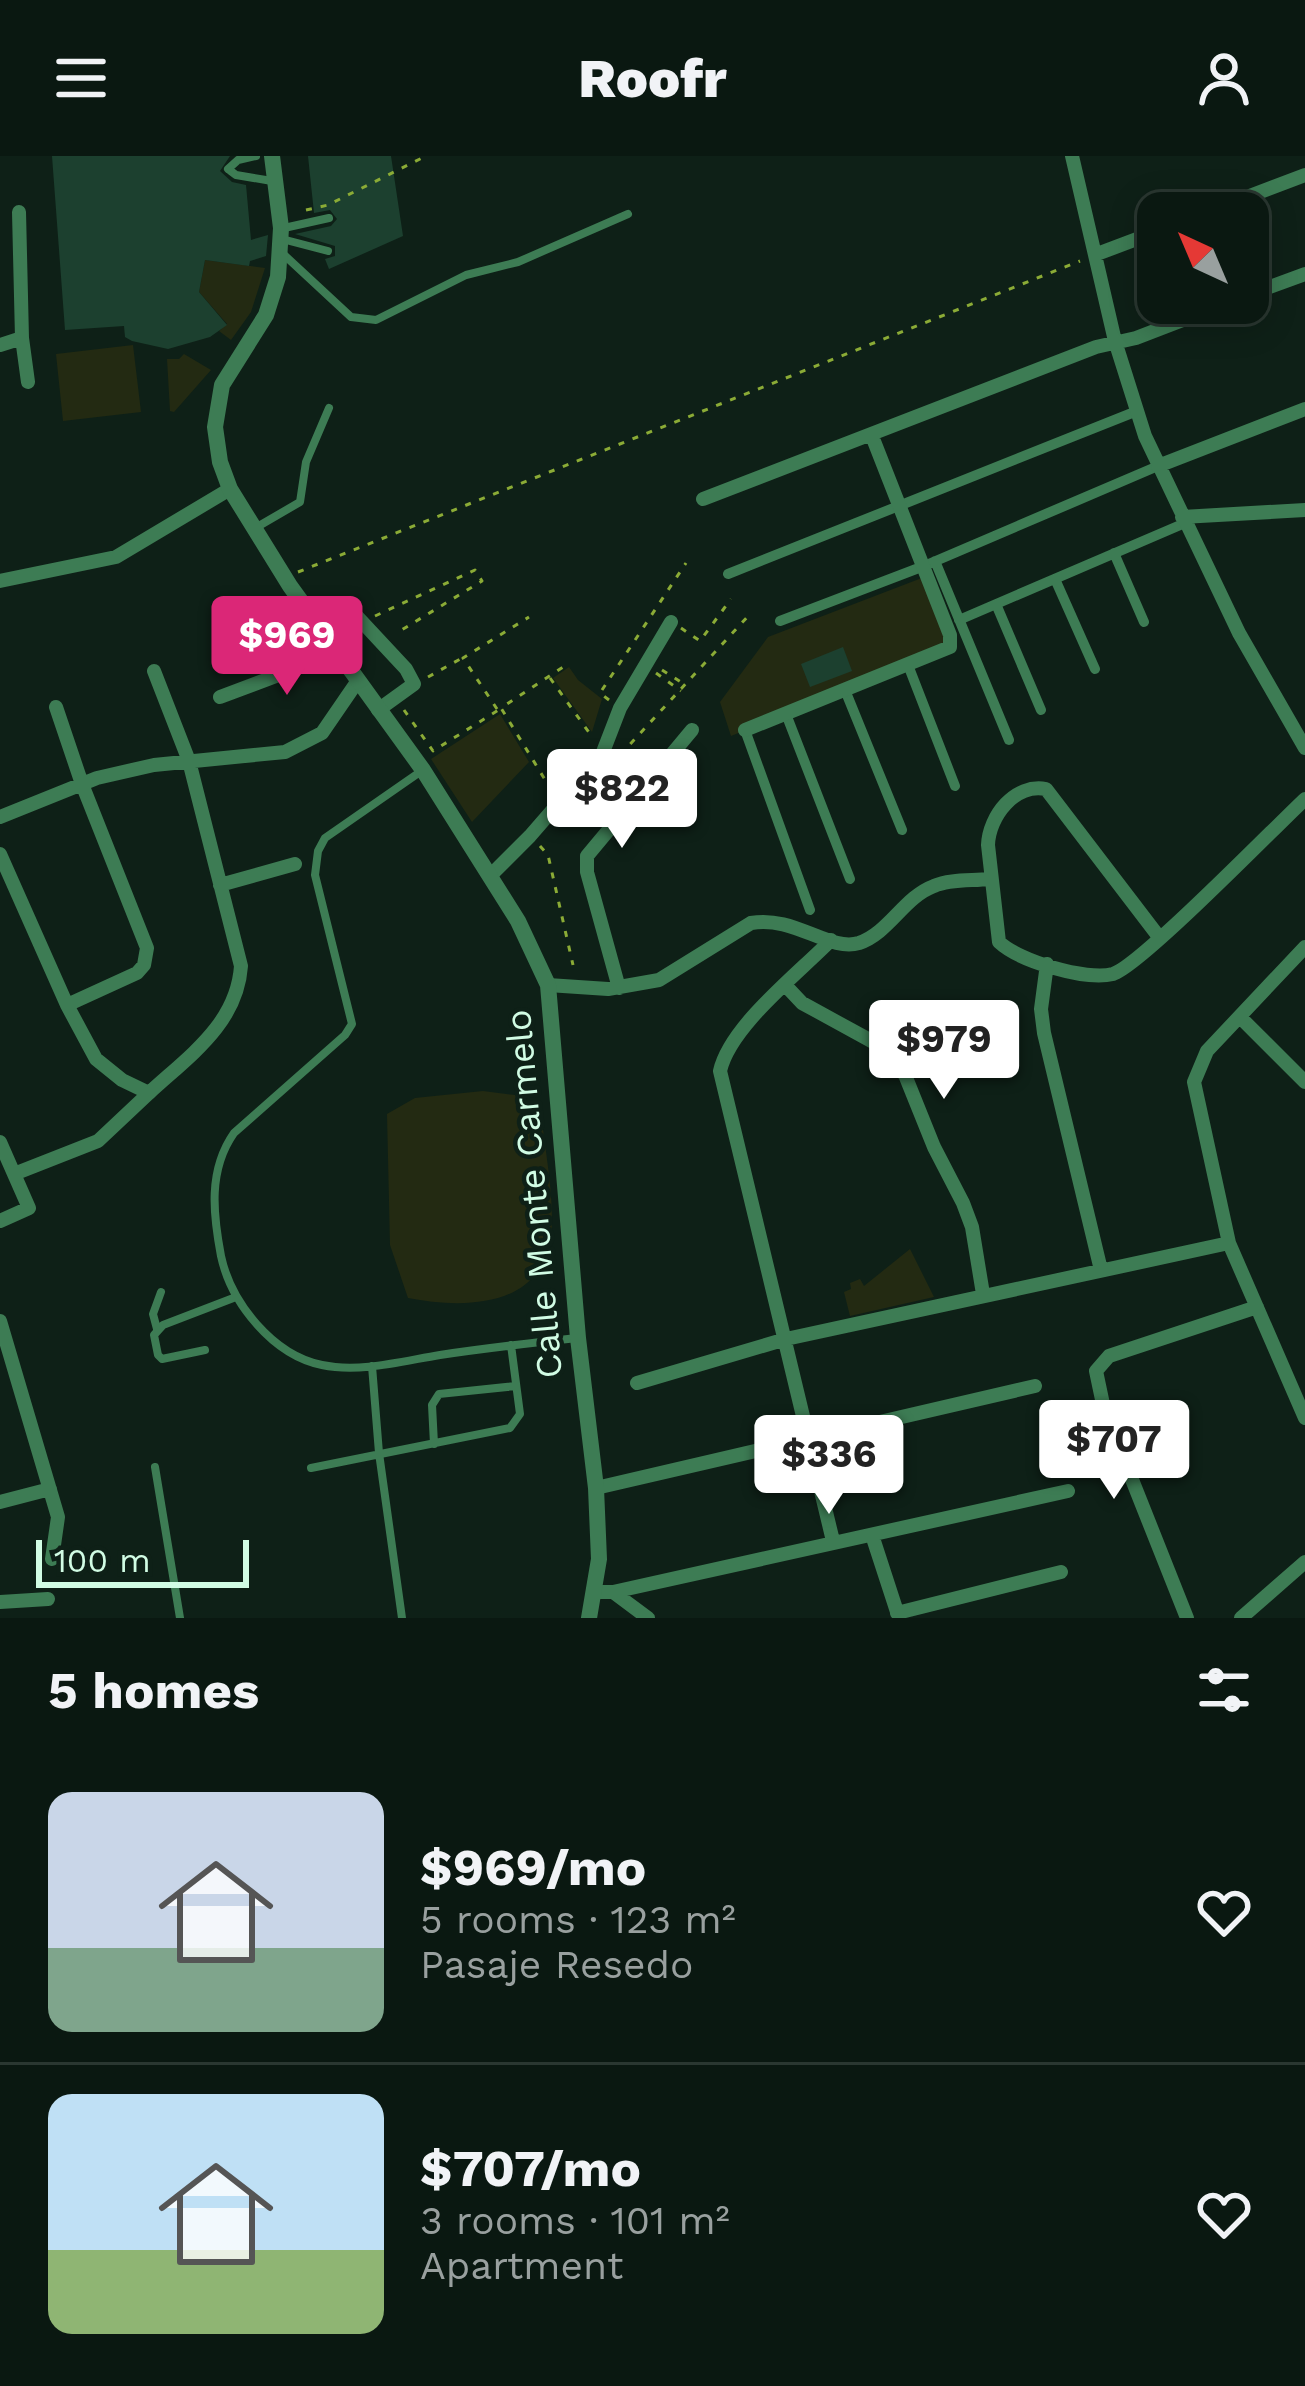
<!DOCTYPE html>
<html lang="en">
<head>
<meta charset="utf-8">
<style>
	body { margin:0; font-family:"Work Sans",sans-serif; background:#13211a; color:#f1f3f6; height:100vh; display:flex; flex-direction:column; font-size:45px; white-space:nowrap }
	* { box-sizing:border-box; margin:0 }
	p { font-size:39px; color:#99a09f }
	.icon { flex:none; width:66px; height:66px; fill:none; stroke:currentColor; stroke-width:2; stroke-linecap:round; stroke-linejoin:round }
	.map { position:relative; height:1462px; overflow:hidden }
	.side { display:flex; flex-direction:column; background:#0a1811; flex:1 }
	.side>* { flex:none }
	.needle { width:78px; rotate:316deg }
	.buttons { position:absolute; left:1137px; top:36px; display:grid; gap:24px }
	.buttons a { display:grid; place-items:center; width:132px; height:132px; border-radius:24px; background:#0a1811; box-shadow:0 6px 30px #0003,0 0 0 3px #2a3731; font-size:60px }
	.scale { position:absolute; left:36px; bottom:30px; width:213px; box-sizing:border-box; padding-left:12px; border:6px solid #d1fce4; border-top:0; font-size:33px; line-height:42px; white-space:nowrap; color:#d1fce4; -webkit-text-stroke:9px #0e2017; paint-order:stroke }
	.price { position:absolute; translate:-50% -102px; padding:0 27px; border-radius:12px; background:#fff; color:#222; font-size:39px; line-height:78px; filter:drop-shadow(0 3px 6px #0008) }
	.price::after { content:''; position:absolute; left:50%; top:72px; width:36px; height:27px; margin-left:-18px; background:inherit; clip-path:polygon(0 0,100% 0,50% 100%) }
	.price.active { background:#db2777; color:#fff }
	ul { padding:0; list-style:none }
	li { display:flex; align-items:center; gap:36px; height:300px; padding:0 48px }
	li+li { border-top:3px solid #2a3731 }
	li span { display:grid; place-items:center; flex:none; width:336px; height:240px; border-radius:24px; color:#555 }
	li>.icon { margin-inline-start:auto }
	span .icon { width:144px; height:144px; fill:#fffc; stroke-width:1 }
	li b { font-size:51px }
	h2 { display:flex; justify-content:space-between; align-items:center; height:144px; padding:0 48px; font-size:51px }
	header { display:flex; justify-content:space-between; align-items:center; height:156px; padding:0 48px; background:#0a1811; font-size:54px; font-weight:800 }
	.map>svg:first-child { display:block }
</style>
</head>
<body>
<header><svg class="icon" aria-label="menu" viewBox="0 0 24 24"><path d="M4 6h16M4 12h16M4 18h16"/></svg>Roofr<svg class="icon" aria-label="person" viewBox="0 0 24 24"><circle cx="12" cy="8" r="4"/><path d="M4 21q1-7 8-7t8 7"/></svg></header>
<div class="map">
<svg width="1305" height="1462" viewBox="0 0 1305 1462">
	<rect width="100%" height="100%" fill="#0e2017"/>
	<path fill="#232a12" d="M205,104L265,112L251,156L231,184L219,175L227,168L199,136Z
		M133,189L141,256L63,265L56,198Z
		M184,198L211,214L174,256L170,255L167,203H179Z
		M927,420L952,485L945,494L731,580L720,546L768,481Z
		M569,511L578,524L602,543L592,576L553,522Z
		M500,558L529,606L472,666L431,603Z
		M483,935L515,939L541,957C545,994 555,1044 551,1080C542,1152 465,1153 408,1142L390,1089L387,958L415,942Z
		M910,1093L934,1141L850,1160L844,1136L851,1133L850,1127L860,1123L864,1130Z"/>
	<path fill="#1c402f" d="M52,0H230L220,15L232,26L246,29L251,84L268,79L266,100L250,105L249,110L205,104L199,136L227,169L210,181L168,193L132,185L125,181L124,170L65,174Z
		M308,0H391L403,80L329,113L325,103L335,100V90L295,78L331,70L337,63L330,54L314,57Z
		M843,491L852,515L810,531L801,508Z"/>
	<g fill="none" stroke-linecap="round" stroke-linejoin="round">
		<path stroke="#8bab36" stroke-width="3" stroke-dasharray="6 9" stroke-linecap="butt" d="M306,54L328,49L426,0
			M298,416L1080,105
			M375,460L475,414L482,425L395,478
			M681,472L700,485L731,443
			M662,514L684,528
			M656,517L681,535
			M428,521L462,502
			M550,522L593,582
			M609,544L600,537L686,407
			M497,553L463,502L529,461
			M404,554L433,595L500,553
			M610,610L750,458
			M552,635L501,552L566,509
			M540,690L548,699L573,809"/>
		<path stroke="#3d7c54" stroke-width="8" d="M228,13L236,19L272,25
			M228,13L238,4L256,0
			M284,72L329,62
			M282,83L328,95
			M281,96L351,161L376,164L466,119L518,106L628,58
			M257,371L300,346L306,306L329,252
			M420,616L325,682L318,695L315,719L352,868L345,879L234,977C208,1014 213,1058 221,1100C231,1147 273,1199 322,1209C360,1217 403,1205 440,1199C486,1192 531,1187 577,1182
			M157,1173L153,1158L161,1136
			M205,1194L162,1203L158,1199L154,1179L163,1169L236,1141
			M372,1210L379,1297L402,1462
			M434,1288L432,1249L439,1238L516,1230
			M155,1311L180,1462
			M311,1312L510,1272L520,1258L511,1189"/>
		<path stroke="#3d7c54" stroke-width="10" d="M1114,397L1144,466
			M935,405L1009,584
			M728,418L1137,255
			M1055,423L1095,513
			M996,448L1041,554
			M959,464L1185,367
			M780,465L924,410L1158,310
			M908,509L955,630
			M845,534L902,674
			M786,558L850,723
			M745,574L810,754"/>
		<path stroke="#3d7c54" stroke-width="14" d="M1072,0L1115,185L1145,280L1239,477L1305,592
			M19,56L22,182L28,226
			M1205,57L1305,19
			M1097,98L1158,75
			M1248,139L1305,118
			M0,189L22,182
			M1158,310L1305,253
			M703,343L1096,191L1136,182L1227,147
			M1182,361L1305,354
			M0,425L116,401L230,333
			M351,454L406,513L414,528L378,554
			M220,541L337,497
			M56,551L82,628L147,792L144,809L137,817L67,849
			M745,574L950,491V479L872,280
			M0,661L97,622L154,609L285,596L322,577L357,526
			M0,698L67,849L96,903L122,924L149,937C189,900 237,868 241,810L189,605L154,515
			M490,720L530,680L603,596L620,552L671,466
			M220,729L295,708
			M1159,781L1046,633C1015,627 989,660 988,689L999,786C1019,805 1086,825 1113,818C1140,810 1275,671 1305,643
			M831,784C799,817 730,870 720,915L833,1385
			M1305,791L1207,895L1194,926L1229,1087L1305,1262
			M1047,808L1041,853L1044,877L1101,1114
			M548,829L608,833L659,824L751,767C794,759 829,796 859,787C889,777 904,741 934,730C950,723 972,725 989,723
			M786,830L802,847L877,888L905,919L934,991L963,1047L972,1071L983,1138
			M619,832L587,716V700L692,574
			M1240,861L1305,926
			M0,986L29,1052L0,1065
			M14,1018L98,985L149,937
			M0,1165L58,1361L52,1403
			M637,1227L786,1183L1229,1087
			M596,1332L1035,1230
			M0,1346L50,1333
			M872,1379L899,1462
			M595,1436H613L1068,1335
			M613,1436L648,1462
			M0,1446L48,1443
			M897,1457L1061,1416
			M1187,1462L1104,1253L1096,1215L1109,1200L1257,1151
			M1241,1462L1305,1406"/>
		<path stroke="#3d7c54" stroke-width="16" d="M272,0L281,72L278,121L266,159L222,229L215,271L220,306L230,333L290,430L423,614L518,765L548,829L578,1182L596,1332L599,1403L589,1462"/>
	</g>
	<g text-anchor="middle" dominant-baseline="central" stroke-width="9" stroke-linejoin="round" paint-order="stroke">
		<g font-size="36" fill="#d1fce4" stroke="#0e2017">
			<text transform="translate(534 1038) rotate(-95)">Calle Monte Carmelo</text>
		</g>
	</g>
</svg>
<div class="buttons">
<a><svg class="needle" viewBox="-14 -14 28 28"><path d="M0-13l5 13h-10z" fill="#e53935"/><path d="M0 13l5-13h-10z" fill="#99a09f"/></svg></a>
</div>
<div class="scale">100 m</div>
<b class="price active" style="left:287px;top:542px">$969</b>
<b class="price" style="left:622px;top:695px">$822</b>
<b class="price" style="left:944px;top:946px">$979</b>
<b class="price" style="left:1114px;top:1346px">$707</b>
<b class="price" style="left:829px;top:1361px">$336</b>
</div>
<section class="side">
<h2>5 homes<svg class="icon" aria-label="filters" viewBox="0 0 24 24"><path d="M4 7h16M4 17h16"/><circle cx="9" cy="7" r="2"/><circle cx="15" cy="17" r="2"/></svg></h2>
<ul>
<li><span style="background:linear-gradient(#c9d6e8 65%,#7fa58c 0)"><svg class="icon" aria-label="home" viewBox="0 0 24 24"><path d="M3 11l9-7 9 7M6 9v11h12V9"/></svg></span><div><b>$969/mo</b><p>5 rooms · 123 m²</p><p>Pasaje Resedo</p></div><svg class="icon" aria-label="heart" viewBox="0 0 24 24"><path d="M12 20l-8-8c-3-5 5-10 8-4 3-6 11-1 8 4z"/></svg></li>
<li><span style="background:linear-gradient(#bfe0f5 65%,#8fb573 0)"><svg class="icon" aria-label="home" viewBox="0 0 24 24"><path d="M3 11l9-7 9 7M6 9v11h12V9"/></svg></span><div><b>$707/mo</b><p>3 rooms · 101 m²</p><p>Apartment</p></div><svg class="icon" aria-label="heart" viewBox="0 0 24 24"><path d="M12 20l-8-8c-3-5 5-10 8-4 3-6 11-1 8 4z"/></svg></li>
</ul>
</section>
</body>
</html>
